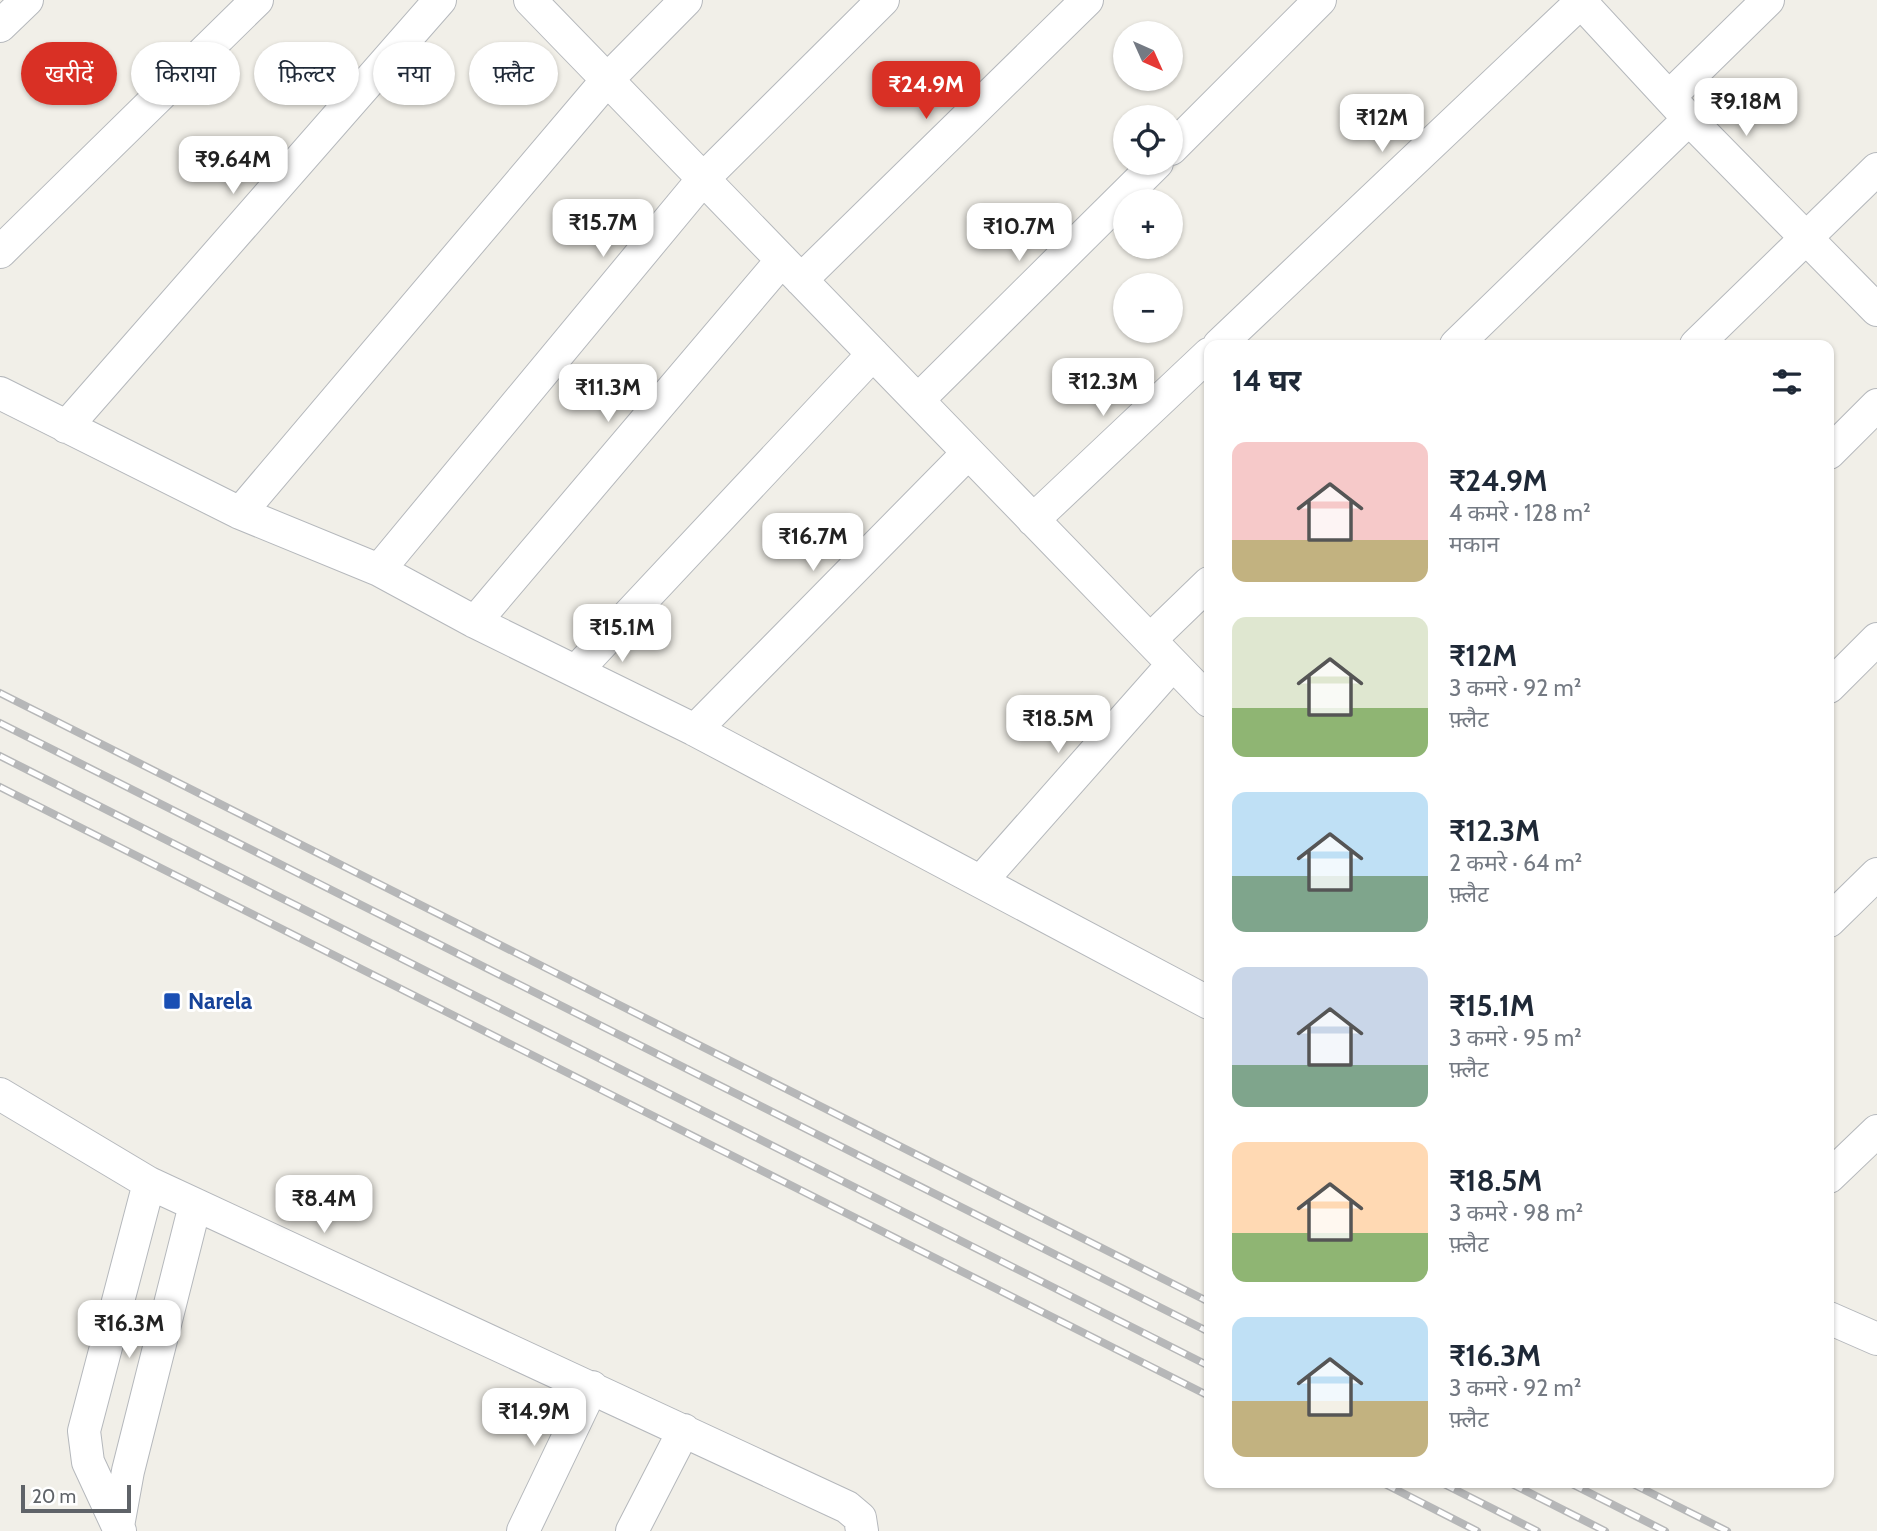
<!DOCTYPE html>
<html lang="hi">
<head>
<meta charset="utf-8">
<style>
	body { margin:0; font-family:Cabin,"Noto Sans Devanagari",sans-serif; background:#f2f2f3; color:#1f2937; height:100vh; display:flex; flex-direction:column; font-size:26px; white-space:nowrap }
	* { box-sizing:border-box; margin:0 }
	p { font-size:23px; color:#747a83 }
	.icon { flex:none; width:38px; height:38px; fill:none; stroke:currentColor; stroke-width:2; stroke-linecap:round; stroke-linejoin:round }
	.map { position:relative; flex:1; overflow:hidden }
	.sheet { position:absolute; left:1204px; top:340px; width:630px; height:1148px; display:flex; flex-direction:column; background:#fff; border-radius:14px; box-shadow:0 2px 5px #0004 }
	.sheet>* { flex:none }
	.hud { position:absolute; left:21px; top:42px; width:665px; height:63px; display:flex; gap:14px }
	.needle { width:46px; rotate:135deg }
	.fabs { position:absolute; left:1113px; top:21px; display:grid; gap:14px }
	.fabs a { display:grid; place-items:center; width:70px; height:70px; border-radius:50%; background:#fff; box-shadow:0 2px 5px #0004; font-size:35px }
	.scale { position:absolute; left:21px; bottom:18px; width:110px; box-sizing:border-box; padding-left:7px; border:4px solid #5f6368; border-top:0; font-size:19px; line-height:24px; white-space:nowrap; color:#5f6368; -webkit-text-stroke:5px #fff; paint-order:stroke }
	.price { position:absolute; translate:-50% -60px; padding:0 16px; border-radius:14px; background:#fff; color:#222; font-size:23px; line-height:46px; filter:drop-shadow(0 2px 4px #0008) }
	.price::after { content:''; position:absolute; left:50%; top:42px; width:21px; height:16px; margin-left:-10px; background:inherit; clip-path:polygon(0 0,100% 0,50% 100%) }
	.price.on { background:#d93025; color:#fff }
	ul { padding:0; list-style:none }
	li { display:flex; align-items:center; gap:21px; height:175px; padding:0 28px }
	li span { display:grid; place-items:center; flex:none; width:196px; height:140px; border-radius:14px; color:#555 }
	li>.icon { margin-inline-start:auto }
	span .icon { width:84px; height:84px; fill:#fffc; stroke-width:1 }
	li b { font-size:30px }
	h2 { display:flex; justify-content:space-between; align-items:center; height:84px; padding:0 28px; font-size:30px }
	.tag { padding:0 24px; border-radius:32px; background:#fff; box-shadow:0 2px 5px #0004; font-size:24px; line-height:63px }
	.tag.on { background:#d93025; color:#fff }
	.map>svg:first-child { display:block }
</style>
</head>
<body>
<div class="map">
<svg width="1877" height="1531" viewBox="0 0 1877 1531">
	<rect width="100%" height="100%" fill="#f1efe8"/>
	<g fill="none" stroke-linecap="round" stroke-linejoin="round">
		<g stroke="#b5b8bc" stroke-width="34">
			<path id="street" d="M530,0L1209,701
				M1579,0L1689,119L1877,310
				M0,26L27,0
				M1669,97L1768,0
				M1171,149L1320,0
				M0,252L257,0
				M801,280L1087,0
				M1219,345L1581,2
				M1456,345L1689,119
				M1696,345L1877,169
				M0,393L240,513L379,570L475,622L695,730L1209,1003
				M918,400L1157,163
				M66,427L440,0
				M1829,453L1877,405
				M240,513L607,80L686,0
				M1033,520L1209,354
				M379,570L703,179L883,0
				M475,622L782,260
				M1150,640L1209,583
				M577,670L873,354
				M1829,687L1877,639
				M695,730L968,453
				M982,880L1173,664
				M1829,921L1877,874
				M0,1094L149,1183L847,1507L860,1518L862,1531
				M1829,1177L1877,1131
				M1829,1318L1877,1339
				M118,1526L128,1471L195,1205
				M120,1531L88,1462L84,1431L149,1183
				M523,1531L592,1387
				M632,1531L684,1430"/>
		</g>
		<use href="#street" stroke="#fff" stroke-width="32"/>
		<g stroke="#b6b7b8" stroke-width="8">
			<path id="rail" d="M0,693L1209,1302
				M0,723L1209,1332
				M0,756L1209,1366
				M0,787L1209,1396
				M1381,1482L1477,1531
				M1440,1482L1537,1531
				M1508,1482L1605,1531
				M1568,1482L1665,1531
				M1629,1482L1727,1531"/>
		</g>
		<use href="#rail" stroke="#fff" stroke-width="5" stroke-dasharray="16" stroke-linecap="butt"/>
	</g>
	<rect fill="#1a4fb4" stroke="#fff" stroke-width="2.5" x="163" y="992" width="18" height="18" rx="3.5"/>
	<g text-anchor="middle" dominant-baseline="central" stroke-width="6" stroke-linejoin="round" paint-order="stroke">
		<g font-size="23" font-weight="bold" fill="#164399" stroke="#fff" text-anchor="start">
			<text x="188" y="1001">Narela</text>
		</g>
	</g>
</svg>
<div class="fabs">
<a><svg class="needle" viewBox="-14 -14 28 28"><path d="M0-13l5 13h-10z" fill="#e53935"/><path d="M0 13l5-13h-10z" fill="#747a83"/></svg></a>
<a><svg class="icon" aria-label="locate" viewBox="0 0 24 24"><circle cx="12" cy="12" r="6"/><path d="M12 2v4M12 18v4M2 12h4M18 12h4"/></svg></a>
<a>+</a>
<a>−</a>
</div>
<div class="scale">20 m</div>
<b class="price on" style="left:926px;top:121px">₹24.9M</b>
<b class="price" style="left:1746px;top:138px">₹9.18M</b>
<b class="price" style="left:1382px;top:154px">₹12M</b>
<b class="price" style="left:233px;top:196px">₹9.64M</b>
<b class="price" style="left:603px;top:259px">₹15.7M</b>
<b class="price" style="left:1019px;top:263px">₹10.7M</b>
<b class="price" style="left:1103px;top:418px">₹12.3M</b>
<b class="price" style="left:608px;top:424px">₹11.3M</b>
<b class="price" style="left:813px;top:573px">₹16.7M</b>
<b class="price" style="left:622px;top:664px">₹15.1M</b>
<b class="price" style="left:1058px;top:755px">₹18.5M</b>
<b class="price" style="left:324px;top:1235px">₹8.4M</b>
<b class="price" style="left:129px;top:1360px">₹16.3M</b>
<b class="price" style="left:534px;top:1448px">₹14.9M</b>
<div class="hud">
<a class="tag on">खरीदें</a>
<a class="tag">किराया</a>
<a class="tag">फ़िल्टर</a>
<a class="tag">नया</a>
<a class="tag">फ़्लैट</a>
</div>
<section class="sheet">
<h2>14 घर<svg class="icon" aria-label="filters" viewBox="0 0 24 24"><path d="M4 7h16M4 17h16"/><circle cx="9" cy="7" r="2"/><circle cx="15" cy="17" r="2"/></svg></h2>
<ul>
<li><span style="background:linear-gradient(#f6c9c9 70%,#c2b280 0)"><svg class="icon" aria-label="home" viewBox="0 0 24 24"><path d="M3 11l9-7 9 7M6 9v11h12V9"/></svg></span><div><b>₹24.9M</b><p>4 कमरे · 128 m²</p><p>मकान</p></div></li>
<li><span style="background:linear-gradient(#dfe7d0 65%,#8fb573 0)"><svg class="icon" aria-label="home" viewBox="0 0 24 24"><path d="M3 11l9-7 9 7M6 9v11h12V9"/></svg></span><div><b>₹12M</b><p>3 कमरे · 92 m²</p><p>फ़्लैट</p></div></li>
<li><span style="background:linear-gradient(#bfe0f5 60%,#7fa58c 0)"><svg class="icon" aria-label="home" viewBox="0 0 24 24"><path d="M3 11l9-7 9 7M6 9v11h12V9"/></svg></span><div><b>₹12.3M</b><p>2 कमरे · 64 m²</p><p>फ़्लैट</p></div></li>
<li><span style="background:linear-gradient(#c9d6e8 70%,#7fa58c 0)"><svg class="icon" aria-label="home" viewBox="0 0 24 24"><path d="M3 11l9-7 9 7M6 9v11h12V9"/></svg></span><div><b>₹15.1M</b><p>3 कमरे · 95 m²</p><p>फ़्लैट</p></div></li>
<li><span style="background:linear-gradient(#ffd9b3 65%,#8fb573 0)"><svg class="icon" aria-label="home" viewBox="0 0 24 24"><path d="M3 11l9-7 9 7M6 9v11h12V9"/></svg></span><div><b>₹18.5M</b><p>3 कमरे · 98 m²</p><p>फ़्लैट</p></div></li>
<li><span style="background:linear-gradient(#bfe0f5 60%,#c2b280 0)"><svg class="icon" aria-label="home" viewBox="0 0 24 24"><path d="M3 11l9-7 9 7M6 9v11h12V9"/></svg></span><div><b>₹16.3M</b><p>3 कमरे · 92 m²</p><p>फ़्लैट</p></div></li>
</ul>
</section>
</div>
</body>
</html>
